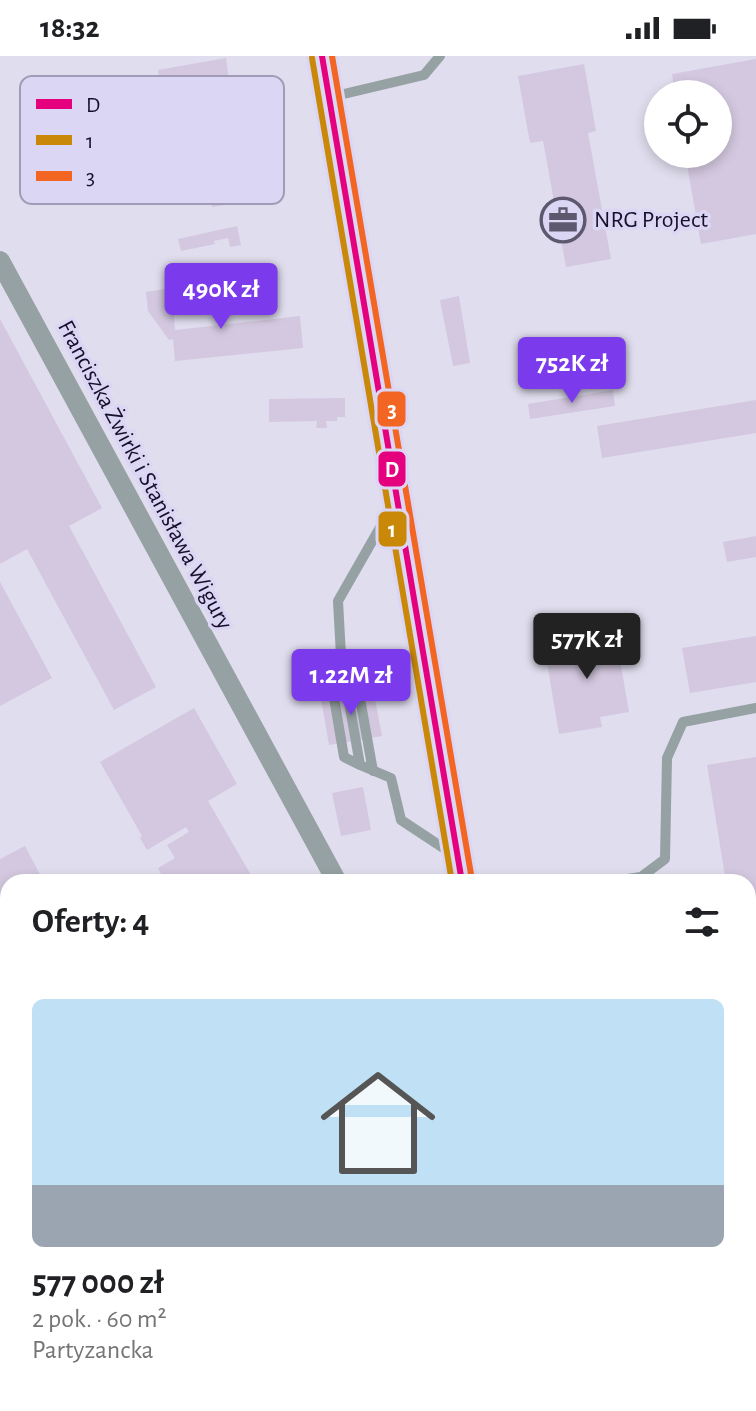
<!DOCTYPE html>
<html lang="pl">
<head>
<meta charset="utf-8">
<style>
	body { margin:0; font-family:"Alegreya Sans",sans-serif; background:#f6f6f6; color:#202124; height:100vh; display:flex; flex-direction:column; font-size:30px; white-space:nowrap }
	* { box-sizing:border-box; margin:0 }
	p { font-size:26px; color:#757577 }
	.icon { flex:none; width:44px; height:44px; fill:none; stroke:currentColor; stroke-width:2; stroke-linecap:round; stroke-linejoin:round }
	.map { position:relative; flex:1; overflow:hidden }
	.side { position:absolute; left:0px; top:818px; width:756px; height:538px; display:flex; flex-direction:column; background:#fff; border-radius:24px 24px 0 0; box-shadow:0 4px 12px #0003 }
	.side>* { flex:none }
	.controls { position:absolute; left:644px; top:24px; display:grid; gap:16px }
	.controls a { display:grid; place-items:center; width:88px; height:88px; border-radius:50%; background:#fff; box-shadow:0 4px 12px #0003; font-size:40px }
	.price { position:absolute; translate:-50% -68px; padding:0 18px; border-radius:8px; background:#7c3aed; color:#fff; font-size:26px; line-height:52px; filter:drop-shadow(0 2px 4px #0008) }
	.price::after { content:''; position:absolute; left:50%; top:48px; width:24px; height:18px; margin-left:-12px; background:inherit; clip-path:polygon(0 0,100% 0,50% 100%) }
	.price.on { background:#222; color:#fff }
	ul { padding:0; list-style:none }
	li { display:grid; align-content:center; gap:16px; height:424px; padding:0 32px }
	li+li { border-top:2px solid #e0e0e0 }
	li span { display:grid; place-items:center; height:248px; border-radius:12px; color:#555 }
	li>.icon { margin-inline-start:auto }
	span .icon { width:144px; height:144px; fill:#fffc; stroke-width:1 }
	li b { font-size:34px }
	h2 { display:flex; justify-content:space-between; align-items:center; height:96px; padding:0 32px; font-size:34px }
	.status { display:flex; justify-content:space-between; align-items:center; height:56px; padding:0 40px; background:#fff; direction:ltr }
	.status svg { height:22px; fill:currentColor }
	.map>svg:first-child { display:block }
</style>
</head>
<body>
<div class="status"><b>18:32</b><svg viewBox="0 0 49 12"><path d="M0 12V9h3v3zM5 12V6h3v6zM10 12V3h3v9zM15 12V0h3v12zM26 1h20v11H26zM47 4h2v5h-2z"/></svg></div>
<div class="map">
<svg width="756" height="1355" viewBox="0 0 756 1355">
	<rect width="100%" height="100%" fill="#e0ddee"/>
	<path fill="#d3c8df" d="M226,2L232,46L165,57L158,14Z
		M756,3V178L701,188L685,98H718V38H675L672,18Z
		M584,8L596,75L588,77L611,203L566,211L543,85L530,87L518,20Z
		M242,84L251,145L212,151L206,107H201L199,90Z
		M237,170L241,189L230,191L228,182L214,185L215,188L181,195L178,183Z
		M192,229L194,245L173,248L175,274L300,260L303,292L175,305L173,283L169,284L148,255L146,236Z
		M459,240L470,307L453,310L440,244Z
		M0,263L102,452L69,470L156,631L114,654L27,493L0,508Z
		M613,334L615,350L530,363L528,348Z
		M345,342V361H337V365H326L327,372H316L317,365L269,366V343Z
		M756,344V377L602,402L597,370Z
		M756,480V501L727,506L723,486Z
		M0,526L52,622L0,650Z
		M614,569L629,656L600,661L602,671L559,678L545,595L586,589L584,574Z
		M756,580V626L690,637L682,592Z
		M373,633L382,680L329,689L321,643Z
		M194,652L237,728L208,745L255,826H165L158,812L175,802L167,789L189,776L186,771L147,794L140,782L142,780L100,706Z
		M756,701V888L748,890V826H726L707,709Z
		M363,731L371,774L341,780L332,737Z
		M25,790L44,826H8V849L0,853V803Z
		M748,1065L756,1066V1106L748,1104Z
		M0,1105H8V1209H0Z
		M748,1160L756,1161V1182L748,1181Z
		M748,1240H756V1262H748Z
		M681,1348H703V1355H681Z"/>
	<g fill="none" stroke-linecap="round" stroke-linejoin="round">
		<path stroke="#9fa6ac" stroke-width="4" stroke-dasharray="4 4" stroke-linecap="butt" d="M527,1348L540,1350L547,1355"/>
		<path stroke="#95a1a2" stroke-width="10" d="M331,41L424,19L440,0
			M390,454L338,545L341,600L360,709L391,722L401,764L451,797
			M341,602L332,630L344,701L360,709
			M344,605L357,626L373,715
			M607,826L641,821L665,803L667,702L683,666L756,652
			M748,989L756,990
			M243,1348V1355
			M445,1348V1355"/>
		<path stroke="#95a1a2" stroke-width="20" d="M0,205L337,826"/>
		<path stroke="#9fa9ad" stroke-width="30" d="M322,0L462,826
			M0,1290H8
			M0,1335H8
			M592,1348L595,1355"/>
		<g stroke="#dcd6f5" stroke-width="12">
			<path id="bus-1" d="M322,0L462,826"/>
		</g>
		<g stroke="#dcd6f5" stroke-width="12">
			<path id="bus-2" d="M312,2L452,826"/>
		</g>
		<g stroke="#dcd6f5" stroke-width="12">
			<path id="bus-3" d="M332,0L472,824"/>
		</g>
		<use href="#bus-1" stroke="#e5007d" stroke-width="6"/>
		<use href="#bus-2" stroke="#ca8809" stroke-width="6"/>
		<use href="#bus-3" stroke="#f26522" stroke-width="6"/>
	</g>
	<defs>
		<g id="office-ring" transform="scale(2.3)"><circle r="9.5" fill="#dcd6f5" stroke="#5e586f" stroke-width="1.5"/><path d="M-6-3h4V-5.5h4V-3h4V5H-6ZM-1-4.5V-3h2v-1.5ZM-6 0V1H6V0Z" fill="#5e586f"/></g>
	</defs>
	<g fill-rule="evenodd">
		<use href="#office-ring" x="563" y="164"/>
	</g>
	<g text-anchor="middle" dominant-baseline="central" stroke-width="7" stroke-linejoin="round" paint-order="stroke">
		<g font-size="24" fill="#18102b" stroke="#dcd6f5" text-anchor="start">
			<text x="594" y="164">NRG Project</text>
		</g>
		<g font-size="24" fill="#18102b" stroke="#dcd6f5">
			<text transform="translate(145 419) rotate(62)">Franciszka Żwirki i Stanisława Wigury</text>
		</g>
	</g>
	<rect x="20" y="20" width="264" height="128" rx="12" fill="#dcd6f5" stroke="#a19bb8" stroke-width="2"/>
	<rect x="36" y="43" width="36" height="10" fill="#e5007d"/>
	<rect x="36" y="79" width="36" height="10" fill="#ca8809"/>
	<rect x="36" y="115" width="36" height="10" fill="#f26522"/>
	<g font-size="22" fill="#18102b">
		<text x="86" y="56">D</text>
		<text x="86" y="92">1</text>
		<text x="86" y="128">3</text>
	</g>
	<g stroke="#dcd6f5" stroke-width="3">
		<rect x="376" y="334" width="31" height="38" rx="8" fill="#f26522"/>
		<rect x="377" y="394" width="30" height="38" rx="8" fill="#e5007d"/>
		<rect x="377" y="454" width="31" height="38" rx="8" fill="#ca8809"/>
	</g>
	<g font-size="22" text-anchor="middle" font-weight="bold" fill="#fff">
		<text x="392" y="361">3</text>
		<text x="392" y="421">D</text>
		<text x="392" y="481">1</text>
	</g>
</svg>
<div class="controls">
<a><svg class="icon" aria-label="locate" viewBox="0 0 24 24"><circle cx="12" cy="12" r="6"/><path d="M12 2v4M12 18v4M2 12h4M18 12h4"/></svg></a>
</div>
<b class="price" style="left:221px;top:275px">490K zł</b>
<b class="price" style="left:572px;top:349px">752K zł</b>
<b class="price on" style="left:587px;top:625px">577K zł</b>
<b class="price" style="left:351px;top:661px">1.22M zł</b>
<section class="side">
<h2>Oferty: 4<svg class="icon" aria-label="filters" viewBox="0 0 24 24"><path d="M4 7h16M4 17h16"/><circle cx="9" cy="7" r="2"/><circle cx="15" cy="17" r="2"/></svg></h2>
<ul>
<li><span style="background:linear-gradient(#bfe0f5 75%,#9aa5b1 0)"><svg class="icon" aria-label="home" viewBox="0 0 24 24"><path d="M3 11l9-7 9 7M6 9v11h12V9"/></svg></span><div><b>577 000 zł</b><p>2 pok. · 60 m²</p><p>Partyzancka</p></div></li>
</ul>
</section>
</div>
</body>
</html>
